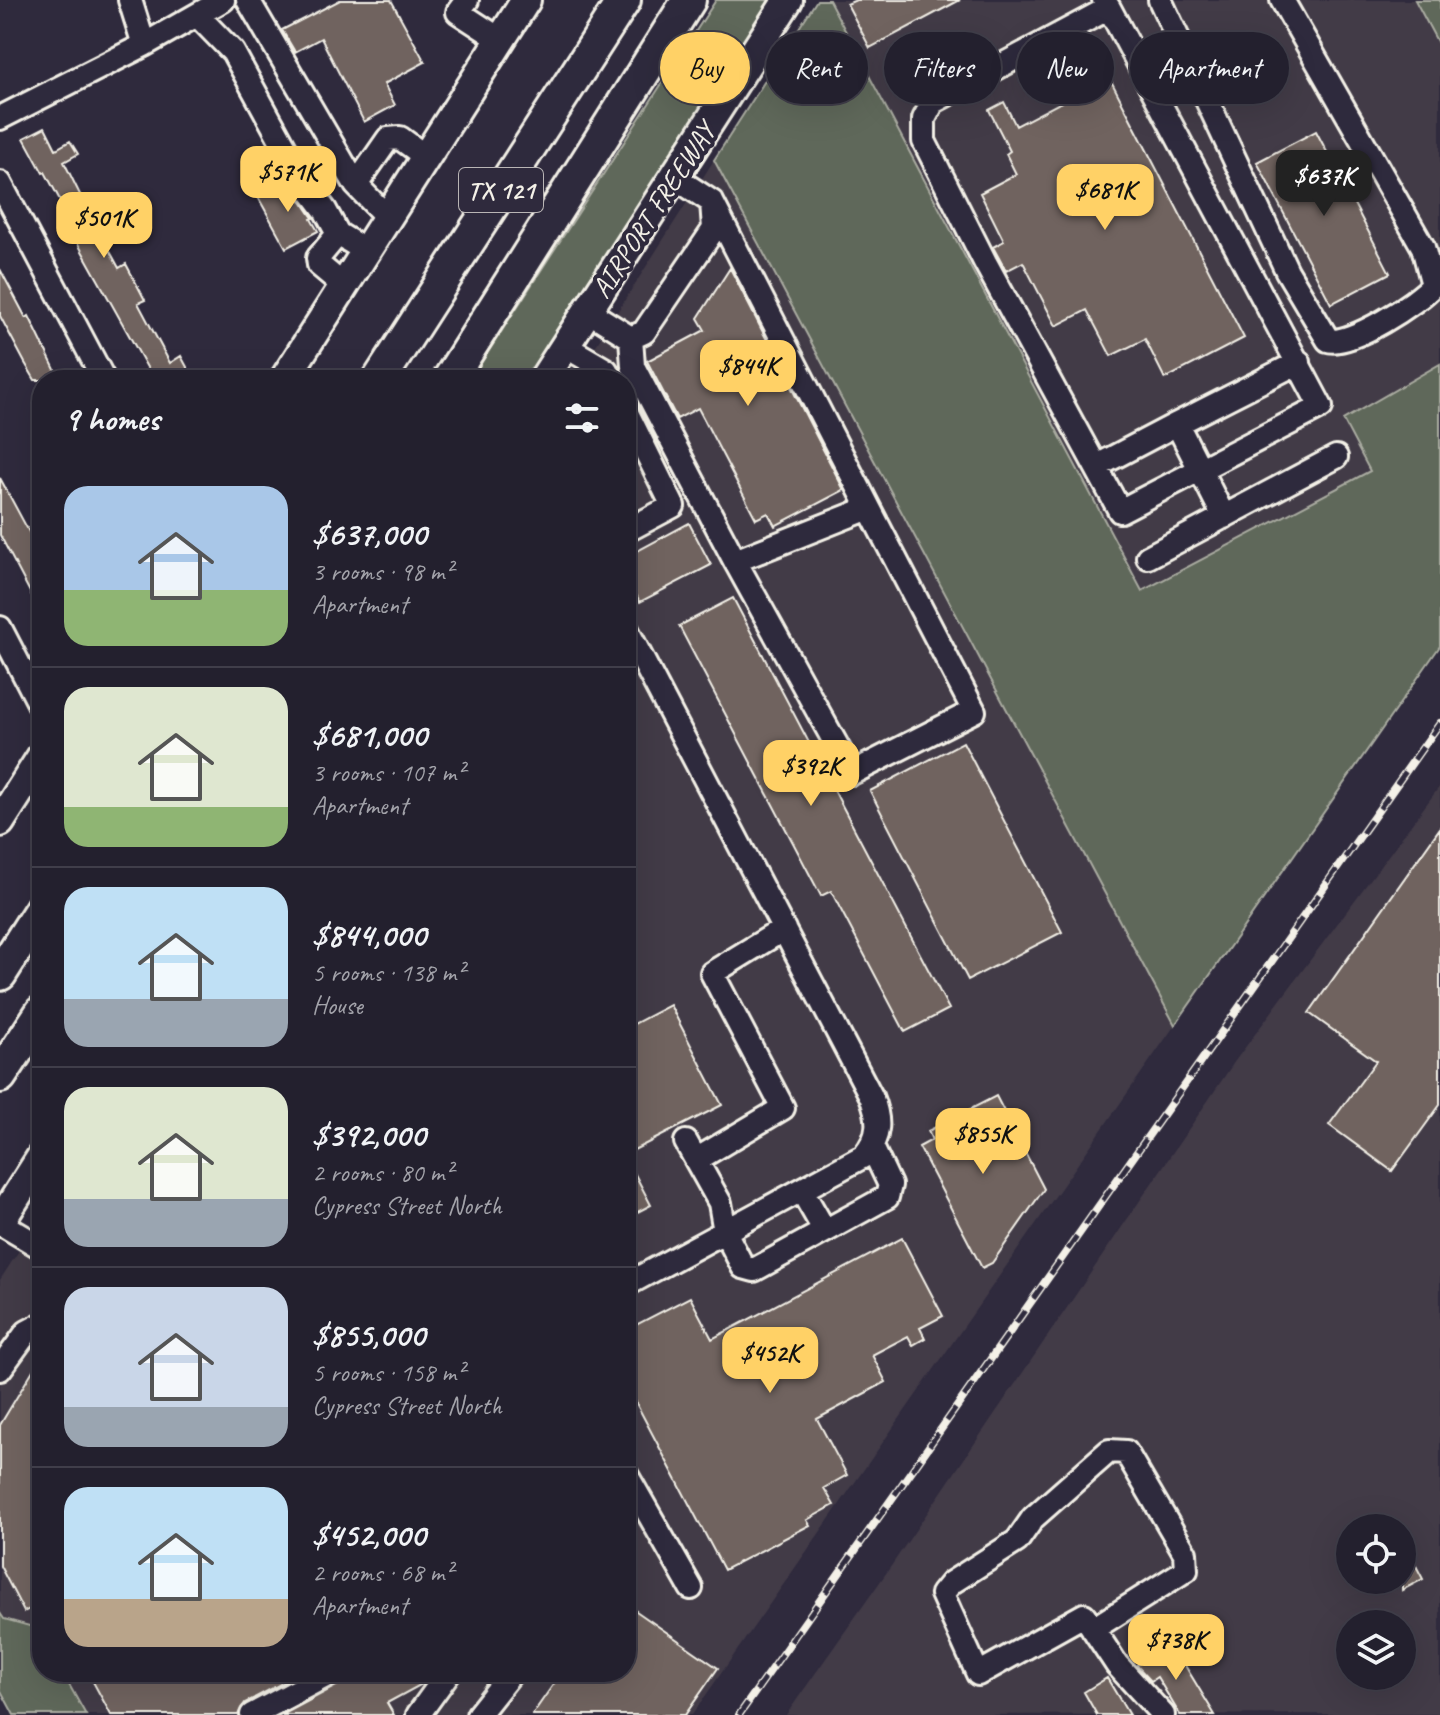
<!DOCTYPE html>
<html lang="en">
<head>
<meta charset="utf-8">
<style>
	body { margin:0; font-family:Caveat,sans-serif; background:#2f2d3a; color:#f1f3f6; height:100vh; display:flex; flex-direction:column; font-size:30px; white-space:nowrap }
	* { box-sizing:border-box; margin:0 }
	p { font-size:26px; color:#a3a3aa }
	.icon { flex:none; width:44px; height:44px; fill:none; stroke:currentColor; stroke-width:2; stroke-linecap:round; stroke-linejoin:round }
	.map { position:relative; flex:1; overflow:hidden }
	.side { position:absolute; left:32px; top:370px; width:604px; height:1312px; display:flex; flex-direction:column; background:#23202e; border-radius:32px; box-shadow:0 8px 32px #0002,0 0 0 2px #403e4a }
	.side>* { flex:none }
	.guide { position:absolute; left:660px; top:32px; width:660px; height:72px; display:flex; gap:16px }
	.tools { position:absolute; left:1336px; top:1514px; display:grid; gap:16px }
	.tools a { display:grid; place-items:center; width:80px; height:80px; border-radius:50%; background:#23202e; box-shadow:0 8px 32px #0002,0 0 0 2px #403e4a; font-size:40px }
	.price { position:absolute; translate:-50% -68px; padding:0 18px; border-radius:16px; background:#ffd166; color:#111; font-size:26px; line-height:52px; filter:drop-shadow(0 2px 4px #0008) }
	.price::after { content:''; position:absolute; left:50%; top:48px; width:24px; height:18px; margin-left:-12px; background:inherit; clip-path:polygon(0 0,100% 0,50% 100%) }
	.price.selected { background:#222; color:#fff }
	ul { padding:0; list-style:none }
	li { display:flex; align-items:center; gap:24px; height:200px; padding:0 32px }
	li+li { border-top:2px solid #403e4a }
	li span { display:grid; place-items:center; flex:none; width:224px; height:160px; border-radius:24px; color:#555 }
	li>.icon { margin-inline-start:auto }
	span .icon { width:96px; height:96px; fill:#fffc; stroke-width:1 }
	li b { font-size:34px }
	h2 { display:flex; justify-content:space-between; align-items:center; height:96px; padding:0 32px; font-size:34px }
	.chip { padding:0 28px; border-radius:36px; background:#23202e; box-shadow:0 8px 32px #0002,0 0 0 2px #403e4a; font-size:28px; line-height:72px }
	.chip.selected { background:#ffd166; color:#111 }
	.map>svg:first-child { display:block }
</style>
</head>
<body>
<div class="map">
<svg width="1440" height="1715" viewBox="0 0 1440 1715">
	<rect width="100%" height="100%" fill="#2f2a3d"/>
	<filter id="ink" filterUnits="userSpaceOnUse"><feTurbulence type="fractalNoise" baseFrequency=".0125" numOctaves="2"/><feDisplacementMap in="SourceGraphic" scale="16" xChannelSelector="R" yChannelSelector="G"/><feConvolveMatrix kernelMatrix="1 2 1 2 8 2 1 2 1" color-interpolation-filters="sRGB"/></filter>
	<g filter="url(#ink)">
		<path fill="#423b47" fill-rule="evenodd" d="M829,0H1415L1440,47V364L1344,420L1371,471L1142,591Z
			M714,160L1175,1025L692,1715H86L62,1672H626V380H574Z
			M1440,786V1714L786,1715L887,1572L1235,1061ZM1350,1528H1402V1580H1350ZM1350,1624H1402V1676H1350Z
			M42,1215V1637L37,1628L4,1619L0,1613V1280Z"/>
		<path fill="#5f675a" stroke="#aaaca1" stroke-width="2" d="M716,0H776L532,380H470Z
			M817,0H829L1142,591L1370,471L1343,420L1440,364V646L1175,1025L714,160Z
			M1415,0H1440V47Z
			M0,1613L4,1619L37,1628L42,1637V1672H62L86,1715H14L0,1689Z"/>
		<path fill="#70635f" stroke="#f4f1e8" stroke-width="2" d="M340,0H391L425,62L384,84L395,105L364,122L321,38L295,52L282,30Z
			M856,0H960L870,48L847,4Z
			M1109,77L1244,338L1165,379L1145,339L1111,356L1087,310L1056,326L1023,262L1006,271L993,247L1004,241L980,193L1016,174L1006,154L1010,151L989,110L1004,102L1016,126Z
			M45,127L56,149L70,141L78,154L64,162L87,209L119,268L126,264L145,300L138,303L170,363L181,356L194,380H154L72,233L76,230L45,172L43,173L24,138Z
			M1316,131L1390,273L1331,304L1257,162Z
			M288,181L313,218L311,219L318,231L286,248L258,197Z
			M730,268L844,490L775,526L768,513L756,519L698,408L677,419L647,361L705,330L698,318Z
			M0,269L26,318L29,316L60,380H35L25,363L0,316Z
			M0,478L42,556V615L0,535Z
			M689,523L711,565L640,602L626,576V557Z
			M733,598L949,1009L905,1032L831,891L821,896L679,626Z
			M963,742L1062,932L968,980L870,791Z
			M1440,828V1105L1392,1171L1329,1125L1376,1061L1309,1013Z
			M670,1005L722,1105L626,1154V1028Z
			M996,1096L1044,1189L992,1263L982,1268L919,1147L932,1140L928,1131Z
			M626,1157L651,1205L626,1218Z
			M902,1238L943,1316L920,1328L925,1338L913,1345L908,1336L872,1355L886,1382L817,1419L847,1475L824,1488L834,1505L807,1520L810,1525L724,1570L626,1384V1330L690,1297L712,1339Z
			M42,1355V1602L24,1612L0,1566V1425Z
			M1402,1539L1423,1579L1402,1590Z
			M626,1604L718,1668L685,1715H532L562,1672H626Z
			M1172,1644L1215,1715H1180L1157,1677L1151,1681L1138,1667L1137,1665Z
			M106,1672H303L245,1703L238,1715H111L92,1680Z
			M347,1672H432L424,1683L387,1703L394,1715H282L340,1684Z
			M1107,1678L1129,1715H1097L1084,1692Z"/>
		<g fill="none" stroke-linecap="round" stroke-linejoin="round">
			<g stroke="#f4f1e8" stroke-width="28">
				<path id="minor" d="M130,0L144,45
					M248,0L356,185
					M467,0L458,12L501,40
					M1104,0L1109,8L1321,407L1120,511L985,262L924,141V119L933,102L1109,8
					M1160,0L1287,271L1328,340C1349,347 1419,302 1433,285L1423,247L1282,0
					M197,15L233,52L304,182L325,210L338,234L366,251
					M0,118L144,45L223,0
					M0,183L104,380
					M387,217L356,185L388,139L400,138L426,157
					M338,234L318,258L319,265L344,286
					M588,311L631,338L644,332L714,229L712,202L674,177
					M631,338L633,366L735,561L869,508L712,202
					M565,346L606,370L611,380
					M626,411L673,506L626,531
					M1177,424L1299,362
					M1097,466L1177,424L1224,517
					M1148,557L1336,457
					M735,561L852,773L974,711L869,508
					M0,628L42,709
					M626,628L871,1096C880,1119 881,1136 864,1156L626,1285
					M686,1142L720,1203L725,1232L743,1267L754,1270L887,1197L890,1185L872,1147
					M696,1160L783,1108L712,973L784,929
					M802,1191L825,1231
					M0,1223L42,1248
					M0,1369L27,1332L42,1324
					M626,1474L691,1588
					M1093,1629L1186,1570L1185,1553L1126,1452L1109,1451L1033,1518L1017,1541L951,1583L942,1594L978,1674L1084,1615L1117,1665L1163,1715
					M252,1715L333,1672
					M418,1715L449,1672
					M478,1715L512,1672"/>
			</g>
			<g stroke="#f4f1e8" stroke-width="34">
				<path id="major" d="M284,380L526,0
					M543,380L788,0
					M0,822L42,756
					M0,1222L42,1156"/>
			</g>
			<g stroke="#f4f1e8" stroke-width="38">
				<path id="highway" d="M379,380L624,0
					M449,380L689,0
					M0,974L42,908
					M0,1076L42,1012"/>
			</g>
			<use href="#minor" stroke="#2f2a3d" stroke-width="22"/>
			<use href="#major" stroke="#2f2a3d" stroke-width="28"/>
			<use href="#highway" stroke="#2f2a3d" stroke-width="32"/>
			<g stroke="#f4f1e8" stroke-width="8">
				<path id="rail" d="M739,1715L1440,723"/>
			</g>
			<use href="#rail" stroke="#2f2a3d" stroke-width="5" stroke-dasharray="15" stroke-linecap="butt"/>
		</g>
	</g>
	<g text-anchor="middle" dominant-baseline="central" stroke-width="8" stroke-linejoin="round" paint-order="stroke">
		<rect fill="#2f2a3d" stroke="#b9b5b5" stroke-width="2" x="459" y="168" width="84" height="44" rx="6"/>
		<g font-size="26" font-weight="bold" fill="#f4f1e8">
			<text x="501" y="190">TX 121</text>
		</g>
		<g font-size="28" fill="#f4f1e8" stroke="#2f2a3d">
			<text transform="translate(653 210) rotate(-57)">AIRPORT FREEWAY</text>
		</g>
	</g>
</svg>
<div class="tools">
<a><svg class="icon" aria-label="locate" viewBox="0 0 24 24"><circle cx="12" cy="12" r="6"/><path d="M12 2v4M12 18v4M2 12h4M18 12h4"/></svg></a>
<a><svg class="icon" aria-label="layers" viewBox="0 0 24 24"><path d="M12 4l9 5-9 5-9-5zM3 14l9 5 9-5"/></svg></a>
</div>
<b class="price" style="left:288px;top:214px">$571K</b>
<b class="price selected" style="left:1324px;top:218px">$637K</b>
<b class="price" style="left:1105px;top:232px">$681K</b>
<b class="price" style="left:104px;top:260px">$501K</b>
<b class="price" style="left:748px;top:408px">$844K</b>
<b class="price" style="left:811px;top:808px">$392K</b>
<b class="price" style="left:983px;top:1176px">$855K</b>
<b class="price" style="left:770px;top:1395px">$452K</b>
<b class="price" style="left:1176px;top:1682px">$738K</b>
<div class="guide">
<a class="chip selected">Buy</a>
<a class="chip">Rent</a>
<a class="chip">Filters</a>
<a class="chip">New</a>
<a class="chip">Apartment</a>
</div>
<section class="side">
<h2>9 homes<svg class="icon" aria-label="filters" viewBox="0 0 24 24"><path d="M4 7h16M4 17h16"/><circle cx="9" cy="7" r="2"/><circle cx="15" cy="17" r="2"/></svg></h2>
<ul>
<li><span style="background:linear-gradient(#a9c7e8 65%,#8fb573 0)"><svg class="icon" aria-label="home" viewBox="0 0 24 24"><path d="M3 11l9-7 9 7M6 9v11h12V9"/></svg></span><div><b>$637,000</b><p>3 rooms · 98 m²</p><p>Apartment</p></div></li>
<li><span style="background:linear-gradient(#dfe7d0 75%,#8fb573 0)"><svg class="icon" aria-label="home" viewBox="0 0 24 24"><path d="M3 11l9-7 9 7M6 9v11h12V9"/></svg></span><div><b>$681,000</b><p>3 rooms · 107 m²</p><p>Apartment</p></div></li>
<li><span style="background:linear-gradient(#bfe0f5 70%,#9aa5b1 0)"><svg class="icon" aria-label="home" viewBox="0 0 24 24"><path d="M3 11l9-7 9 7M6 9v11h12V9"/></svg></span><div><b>$844,000</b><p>5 rooms · 138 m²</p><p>House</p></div></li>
<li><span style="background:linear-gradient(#dfe7d0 70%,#9aa5b1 0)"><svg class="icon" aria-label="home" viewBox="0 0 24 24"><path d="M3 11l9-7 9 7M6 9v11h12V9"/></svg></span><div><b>$392,000</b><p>2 rooms · 80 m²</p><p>Cypress Street North</p></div></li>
<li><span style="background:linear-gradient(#c9d6e8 75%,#9aa5b1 0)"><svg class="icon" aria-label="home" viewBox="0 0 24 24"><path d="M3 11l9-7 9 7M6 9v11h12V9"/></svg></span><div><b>$855,000</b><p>5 rooms · 158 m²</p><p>Cypress Street North</p></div></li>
<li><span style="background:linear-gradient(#bfe0f5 70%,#b9a48a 0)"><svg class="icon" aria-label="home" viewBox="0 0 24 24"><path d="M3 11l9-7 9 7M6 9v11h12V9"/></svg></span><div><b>$452,000</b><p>2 rooms · 68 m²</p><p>Apartment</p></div></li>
</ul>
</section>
</div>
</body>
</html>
